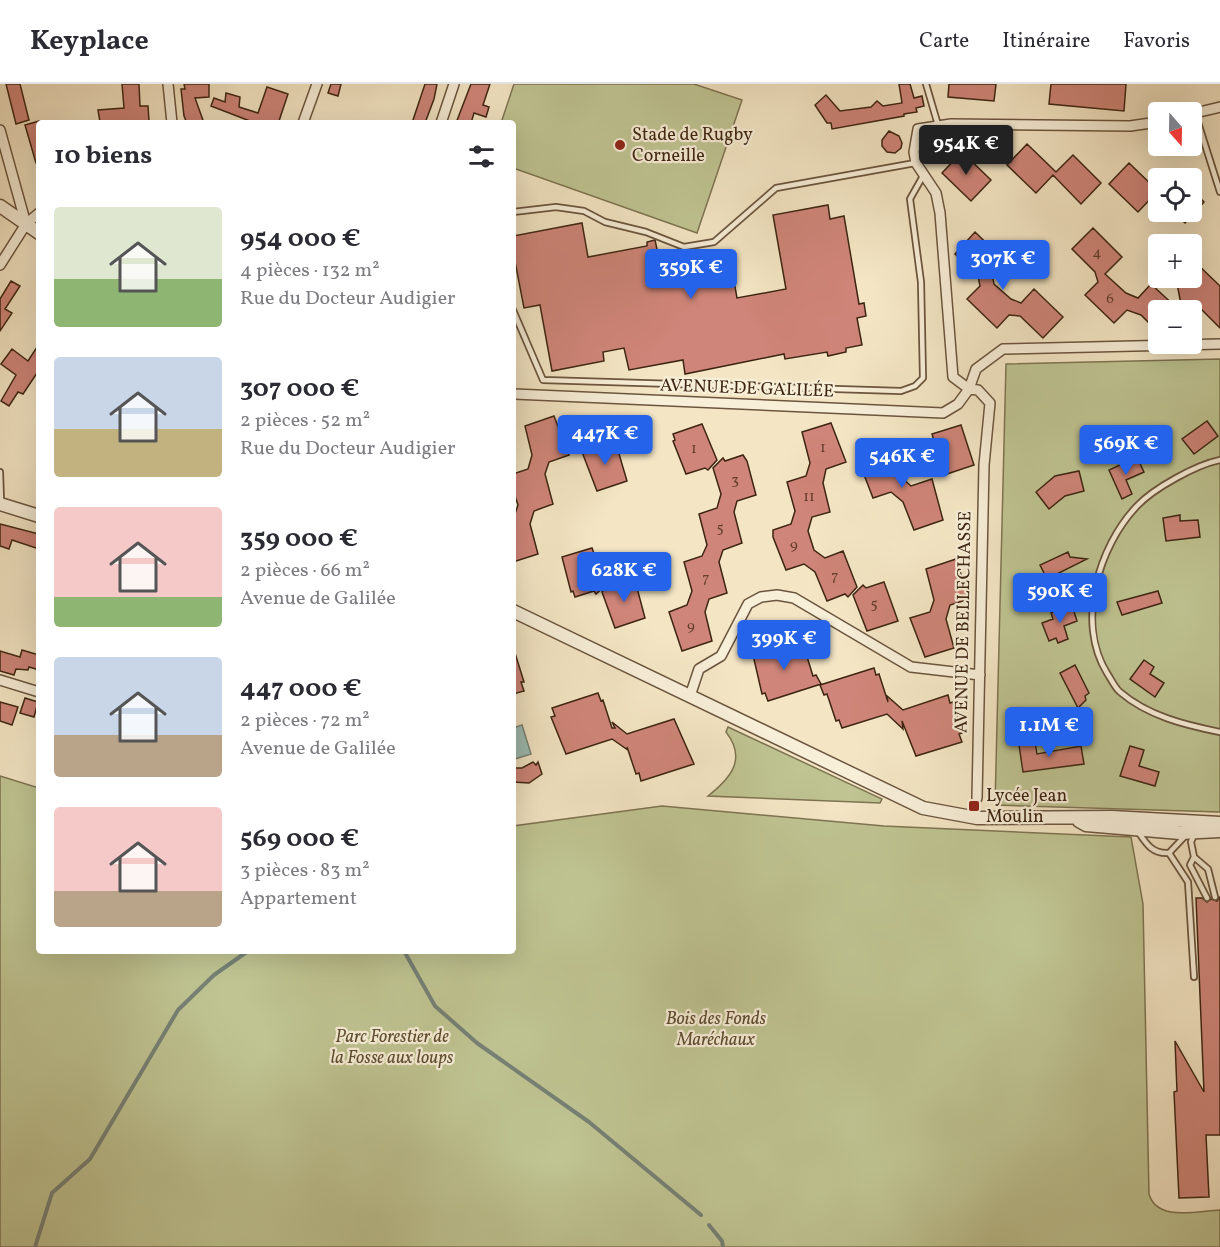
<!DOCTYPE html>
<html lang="fr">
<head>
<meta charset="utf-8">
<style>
	body { margin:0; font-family:Vollkorn,serif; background:#f2f2f3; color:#2b2b33; height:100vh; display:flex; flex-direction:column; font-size:22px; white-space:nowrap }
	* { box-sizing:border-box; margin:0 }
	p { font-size:20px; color:#7c7c81 }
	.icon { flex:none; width:33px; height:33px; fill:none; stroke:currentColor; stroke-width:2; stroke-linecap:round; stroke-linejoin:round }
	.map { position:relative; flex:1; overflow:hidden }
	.drawer { position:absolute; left:36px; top:36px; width:480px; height:834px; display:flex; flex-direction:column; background:#fff; border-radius:6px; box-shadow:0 6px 24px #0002 }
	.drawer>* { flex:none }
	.needle { width:39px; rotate:160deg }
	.buttons { position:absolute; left:1148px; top:18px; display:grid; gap:12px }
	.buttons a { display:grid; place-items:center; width:54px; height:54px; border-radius:6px; background:#fff; box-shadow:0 6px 24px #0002; font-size:30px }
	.price { position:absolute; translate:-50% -51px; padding:0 14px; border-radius:6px; background:#2563eb; color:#fff; font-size:20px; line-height:39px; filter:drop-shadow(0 2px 3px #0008) }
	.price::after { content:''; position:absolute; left:50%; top:36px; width:18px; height:14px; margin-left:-9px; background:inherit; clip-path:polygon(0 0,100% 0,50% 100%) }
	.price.current { background:#222; color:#fff }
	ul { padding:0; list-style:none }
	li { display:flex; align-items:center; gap:18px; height:150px; padding:0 18px }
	li span { display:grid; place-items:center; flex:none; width:168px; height:120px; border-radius:6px; color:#555 }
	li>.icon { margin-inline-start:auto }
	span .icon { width:72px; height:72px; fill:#fffc; stroke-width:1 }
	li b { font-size:26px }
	h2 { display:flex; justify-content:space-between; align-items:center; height:72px; padding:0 18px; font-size:26px }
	header { display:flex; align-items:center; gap:36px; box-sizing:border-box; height:84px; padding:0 30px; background:#fff; border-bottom:2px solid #e1e1e2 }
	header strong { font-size:28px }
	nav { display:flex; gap:33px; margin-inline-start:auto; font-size:21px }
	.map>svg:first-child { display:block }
</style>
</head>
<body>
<header>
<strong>Keyplace</strong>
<nav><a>Carte</a><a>Itinéraire</a><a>Favoris</a></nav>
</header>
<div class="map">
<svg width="1220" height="1163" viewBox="0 0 1220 1163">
	<rect width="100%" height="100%" fill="#f4e6c5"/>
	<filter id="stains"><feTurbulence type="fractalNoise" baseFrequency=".00333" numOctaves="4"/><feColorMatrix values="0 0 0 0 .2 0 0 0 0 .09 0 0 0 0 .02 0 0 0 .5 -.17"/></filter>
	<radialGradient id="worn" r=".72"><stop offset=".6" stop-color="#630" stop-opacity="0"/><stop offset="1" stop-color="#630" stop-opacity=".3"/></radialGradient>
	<path fill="#bfc492" stroke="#7e7452" stroke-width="1.5" d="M514,0H694L742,16L697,149L513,84V39H501Z
		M1220,275V728L995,721L1006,280Z
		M728,643L882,715L880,719L708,712C731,694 747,675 726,648Z
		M0,692L39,704V867H513V742L662,722L884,742L1131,753L1143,820L1149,1110C1157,1138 1197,1127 1220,1126V1163H0Z"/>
	<path fill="#9cbfb7" stroke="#768175" stroke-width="1.5" d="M522,641L531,670L515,675L513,644Z"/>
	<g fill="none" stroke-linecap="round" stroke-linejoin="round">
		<path stroke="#768175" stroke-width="4" d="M404,867L435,922L477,959L589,1038L701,1131
			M709,1141L722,1157L723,1163
			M35,1163L52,1109L90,1075L178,926L214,891L248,867"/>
	</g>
	<path fill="#cf8579" stroke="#3d2511" stroke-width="1.5" d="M6,0H20L29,36L16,40Z
		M122,0H139L140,22H148L149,37L100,38L98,26L124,24Z
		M184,0H209V13L195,14L204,39H187L184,32L181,5H185Z
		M331,0H341L338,12L328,9Z
		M425,0H437L434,15L425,39H412Z
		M471,0H490L483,21L489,23L486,33L474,29L471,39H456Z
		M899,0H910L914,14L922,12L924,22L916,24L917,28L904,30V32L832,45L831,39H827L815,21L826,11L840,27L871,23L877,17L883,22L902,19Z
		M949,0H996L994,17L948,13Z
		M1051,0H1126L1124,27L1049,20Z
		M267,3L288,10L279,37L282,39H255L211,22L214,14L225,18L226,9L240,13L239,23L258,29Z
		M39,37V79H36L25,41Z
		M889,47L899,52L902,59L901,64L895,69L887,68L882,62V56Z
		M1027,60L1056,88L1073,71L1101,99L1081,120L1053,91L1036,109L1007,81Z
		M962,68L991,96L971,117L942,89Z
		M1129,79L1158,107L1138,128L1109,100Z
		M1191,105L1204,118L1185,139L1173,128H1191Z
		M828,121L830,135L844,132L859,220L864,219L866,232L857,234L862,261L846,264V268L828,272L827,268L785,275L784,270L685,290L683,276L629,286L624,264L603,268L604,277L552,287L540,221L524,224L513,167V152L582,139L588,173L647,162V158L655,156L660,179L669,178L670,183L680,182L681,184L730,175L737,214L786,205L773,131Z
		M1093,144L1122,173L1105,190L1126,209L1138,214L1151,200L1179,226H1158V248L1141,231L1127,226L1114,239L1085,211L1098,198L1095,188L1072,165Z
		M975,148L1005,177L992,190L994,200L1011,215L1021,219L1034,205L1063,233L1043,254L1020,232L1009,231L997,244L967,215L980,202L978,192L955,170Z
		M1194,177L1220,202V244L1202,226H1182L1176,194H1191V180Z
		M11,197L20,202L5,225L12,229L0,247V215Z
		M39,260V286L23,310L18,308L9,322L1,317L16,291L1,280L12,265L28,277Z
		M554,332L569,371L549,378L545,390L553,420L534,427L530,440L538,470L513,478V436L518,421L513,406V390L528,385L532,371L525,342Z
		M1207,337L1218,352L1194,370L1182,355Z
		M831,339L846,378L826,385L823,399L830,428L812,433L808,447L814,466L825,474L843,467L857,503L848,513L845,510L827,517L815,488L804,480L786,486L773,453V446L791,440L795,427L787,398L806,392L810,379L802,348Z
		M702,340L717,376L708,386L705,384L686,390L673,357L675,356L673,350Z
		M961,341L974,381L944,391L932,350Z
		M613,357L617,363L627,397L597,407L582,368Z
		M889,364L900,392L911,402L932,395L943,436L914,446L903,418L891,408L873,414L858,375Z
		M743,371L747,377L756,411L737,417L734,428L742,459L723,466L719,478L727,509L709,515L705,528L712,557L682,567L669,528L687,521L692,507L684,478L702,472L707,461L699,430L717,424L721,410L713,384L723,374L725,377Z
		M1137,373L1144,388L1126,396L1132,410L1122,415L1109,386Z
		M1079,387L1084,407L1065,412L1049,425L1036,408L1055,392Z
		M1180,431V437L1198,436L1200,453L1166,457L1163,434Z
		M0,440L39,450V465L12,456L9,465L0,462Z
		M592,464L606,501L596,510L594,507L575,513L573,507L571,508L562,473Z
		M1068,468L1070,473L1087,475L1047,495L1040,481Z
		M956,475L969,515L950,521L946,535L954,564L925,573L910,534L930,528L934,516L926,485Z
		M632,495L636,500L645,534L615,544L602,508L612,499L614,501Z
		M884,498L898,537L867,547L853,511L863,501L866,504Z
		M1158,507L1162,519L1122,531L1117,518Z
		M1072,521L1077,537L1064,542L1068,555L1058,559L1056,554L1049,557L1042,539L1053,535L1051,529Z
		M799,557L802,564L804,563L813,592L816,591L821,600L768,617L765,609L762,610L753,571Z
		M22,566L39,571V586L29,583L28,586L16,585L14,591L0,587V567L20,573Z
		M515,569L524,598H521L524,607L513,610Z
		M1144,576L1154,583L1150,590L1164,599L1155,613L1130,595Z
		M1075,581L1089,609L1085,612L1086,616L1078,624L1060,589Z
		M874,584L876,591L879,590L888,618L887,612L903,626L948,611L950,619L953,618L962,649L959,650L962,658L916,672L902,637L903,645L887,630L842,644L839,636L836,637L827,610L824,611L820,601Z
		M598,609L601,617L603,616L612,644H615L612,638L627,650L674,635L694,680L641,697L639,689L636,690L627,663L628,666L612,655L566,670L551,633L555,632L552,624Z
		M25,614L38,618L34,633L20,629Z
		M0,618L18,623L12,641L0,637Z
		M1035,658L1037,670L1081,662L1084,680L1023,688L1019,661Z
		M1130,662L1144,666L1139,682L1159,688L1155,702L1120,692Z
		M533,678L536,681L538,678L542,690L529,699L513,698L514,684H522Z
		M1220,813V1051H1206L1209,1113L1179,1114L1174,1008L1177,1007L1175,957L1204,1008L1196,814H1202L1207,818L1211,815L1217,817Z"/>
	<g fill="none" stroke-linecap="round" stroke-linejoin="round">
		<g stroke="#6b553e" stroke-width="8">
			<path id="service" d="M926,0L938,41
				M1195,29L1220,108
				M513,128L556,123L584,127L605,138L646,148L684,163L714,158L776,104L915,79
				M513,226L543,296L901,307L915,302L923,294L921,198L910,115L923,92
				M1220,376C1196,381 1154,404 1137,422C1098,463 1076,539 1107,589C1111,595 1115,604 1120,608C1148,632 1185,641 1220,648
				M0,388L1,418
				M1139,749C1147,761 1153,770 1169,769L1186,751
				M1194,751L1191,758L1194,773L1190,781L1207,814
				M1169,769L1188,798L1194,893
				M1194,773L1208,785L1215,813"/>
		</g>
		<g stroke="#6b553e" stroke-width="12">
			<path id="minor" d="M168,0L172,39
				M1191,30L1220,23
				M303,39L317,0
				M441,39L454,0
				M0,46L26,140
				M0,181L26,140L39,129
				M969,305L953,293L940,129L936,109L916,79L914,68L918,45L951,40L1130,42L1158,38
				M969,305L978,306L990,319L984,381L977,714
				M514,310L943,329L958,320L969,305L976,285L1003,265L1220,260
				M0,596L39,608
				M690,612L699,585L721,572L748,520L761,513L777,511L794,514L911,583L980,591"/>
		</g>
		<g stroke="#6b553e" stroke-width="15">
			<path id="tertiary" d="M0,122L39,149
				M0,420L39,432
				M513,527L923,724L977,734L1112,733L1220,739
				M1079,737L1086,741L1180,749L1220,747"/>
		</g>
		<use href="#service" stroke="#f8efd9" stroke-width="4.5"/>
		<use href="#minor" stroke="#f8efd9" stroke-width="9"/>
		<use href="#tertiary" stroke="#f8efd9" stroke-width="12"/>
	</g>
	<g fill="#8f2418" stroke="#f8efd9" stroke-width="2">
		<circle cx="620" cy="61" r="6"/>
		<rect x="968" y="716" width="12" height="12" rx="3"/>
	</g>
	<g text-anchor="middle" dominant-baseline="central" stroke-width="4.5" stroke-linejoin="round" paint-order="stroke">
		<g font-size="15" fill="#623d2b">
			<text x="1097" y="169">4</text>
			<text x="1110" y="215">6</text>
			<text x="823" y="364">1</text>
			<text x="694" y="365">1</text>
			<text x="735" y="396">3</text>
			<text x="809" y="413">11</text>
			<text x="720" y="444">5</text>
			<text x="794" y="461">9</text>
			<text x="835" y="492">7</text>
			<text x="706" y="494">7</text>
			<text x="874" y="520">5</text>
			<text x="691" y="542">9</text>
		</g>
		<g font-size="18" fill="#3d2511" stroke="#f8efd9" text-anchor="start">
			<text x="632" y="51">Stade de Rugby<tspan x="632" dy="21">Corneille</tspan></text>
			<text x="986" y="712">Lycée Jean<tspan x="986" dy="21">Moulin</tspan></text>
		</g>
		<g font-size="18" fill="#3d2511" stroke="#f8efd9">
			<text transform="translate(747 305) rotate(2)">AVENUE DE GALILÉE</text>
			<text transform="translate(964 538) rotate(-89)">AVENUE DE BELLECHASSE</text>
		</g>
		<g font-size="18" font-style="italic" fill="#5e4d31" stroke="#f8efd9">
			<text x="716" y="935">Bois des Fonds<tspan x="716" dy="21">Maréchaux</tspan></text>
			<text x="392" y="953">Parc Forestier de<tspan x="392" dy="21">la Fosse aux loups</tspan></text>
		</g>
	</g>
	<rect width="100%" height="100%" filter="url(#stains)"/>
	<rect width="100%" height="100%" fill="url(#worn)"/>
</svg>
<div class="buttons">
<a><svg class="needle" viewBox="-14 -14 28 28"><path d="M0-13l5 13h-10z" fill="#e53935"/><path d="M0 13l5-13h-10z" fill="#7c7c81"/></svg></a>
<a><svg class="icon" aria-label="locate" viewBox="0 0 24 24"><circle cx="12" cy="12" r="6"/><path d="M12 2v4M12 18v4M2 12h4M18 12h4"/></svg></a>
<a>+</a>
<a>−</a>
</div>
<b class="price current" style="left:966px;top:92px">954K €</b>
<b class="price" style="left:1003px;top:207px">307K €</b>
<b class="price" style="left:691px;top:216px">359K €</b>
<b class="price" style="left:605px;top:382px">447K €</b>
<b class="price" style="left:1126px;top:392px">569K €</b>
<b class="price" style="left:902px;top:405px">546K €</b>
<b class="price" style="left:624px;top:519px">628K €</b>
<b class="price" style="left:1060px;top:540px">590K €</b>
<b class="price" style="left:784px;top:587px">399K €</b>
<b class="price" style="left:1049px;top:674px">1.1M €</b>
<section class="drawer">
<h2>10 biens<svg class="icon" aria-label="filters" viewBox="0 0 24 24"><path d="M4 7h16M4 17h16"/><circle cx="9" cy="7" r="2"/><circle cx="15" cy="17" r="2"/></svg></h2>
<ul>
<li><span style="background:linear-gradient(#dfe7d0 60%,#8fb573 0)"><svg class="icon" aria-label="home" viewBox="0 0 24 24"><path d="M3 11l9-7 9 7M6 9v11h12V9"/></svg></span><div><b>954 000 €</b><p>4 pièces · 132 m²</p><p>Rue du Docteur Audigier</p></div></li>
<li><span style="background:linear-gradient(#c9d6e8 60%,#c2b280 0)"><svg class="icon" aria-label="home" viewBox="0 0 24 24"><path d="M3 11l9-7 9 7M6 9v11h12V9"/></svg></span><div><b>307 000 €</b><p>2 pièces · 52 m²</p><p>Rue du Docteur Audigier</p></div></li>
<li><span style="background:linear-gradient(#f6c9c9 75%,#8fb573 0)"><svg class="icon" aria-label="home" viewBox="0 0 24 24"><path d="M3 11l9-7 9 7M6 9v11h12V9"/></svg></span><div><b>359 000 €</b><p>2 pièces · 66 m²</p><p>Avenue de Galilée</p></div></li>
<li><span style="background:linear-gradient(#c9d6e8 65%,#b9a48a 0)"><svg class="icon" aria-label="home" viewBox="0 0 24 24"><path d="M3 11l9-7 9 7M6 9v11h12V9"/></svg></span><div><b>447 000 €</b><p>2 pièces · 72 m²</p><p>Avenue de Galilée</p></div></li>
<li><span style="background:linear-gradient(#f6c9c9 70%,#b9a48a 0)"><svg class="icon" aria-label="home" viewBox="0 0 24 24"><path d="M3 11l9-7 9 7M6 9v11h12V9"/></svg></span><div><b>569 000 €</b><p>3 pièces · 83 m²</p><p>Appartement</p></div></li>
</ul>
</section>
</div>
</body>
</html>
